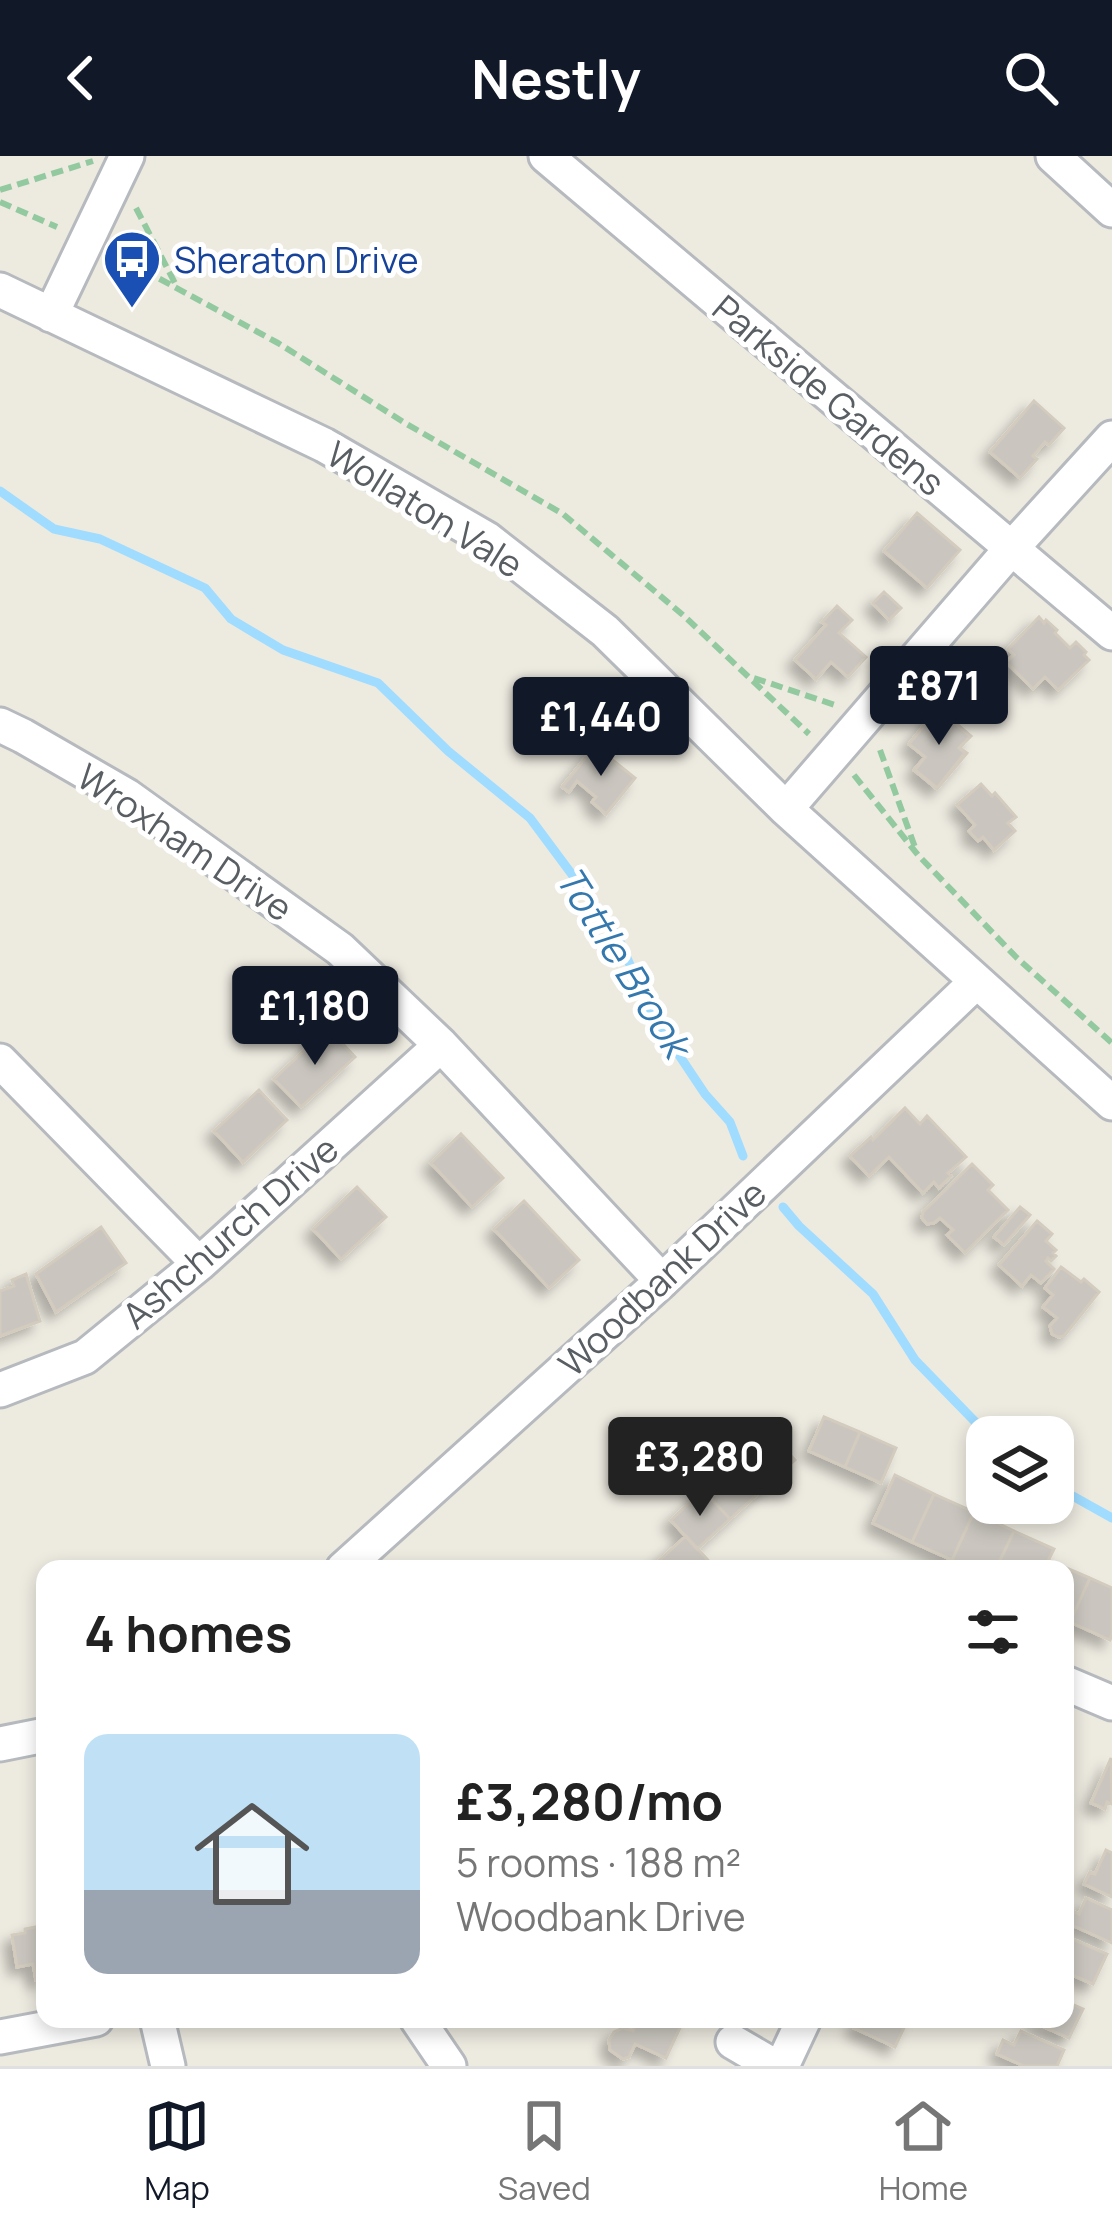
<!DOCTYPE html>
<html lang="en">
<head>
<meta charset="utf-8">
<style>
	body { margin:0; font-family:Manrope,sans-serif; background:#f6f6f6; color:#222; height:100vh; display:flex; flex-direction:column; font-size:45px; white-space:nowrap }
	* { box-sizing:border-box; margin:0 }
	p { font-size:39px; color:#767676 }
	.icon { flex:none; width:66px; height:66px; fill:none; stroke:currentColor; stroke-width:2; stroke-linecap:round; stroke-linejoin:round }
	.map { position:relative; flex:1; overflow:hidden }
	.details { position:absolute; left:36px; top:1404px; width:1038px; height:468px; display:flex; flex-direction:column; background:#fff; border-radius:24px; box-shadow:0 6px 18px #0003 }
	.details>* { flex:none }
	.tools { position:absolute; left:966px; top:1260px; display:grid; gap:24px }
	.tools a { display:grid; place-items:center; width:108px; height:108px; border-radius:24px; background:#fff; box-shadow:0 6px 18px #0003; font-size:60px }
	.price { position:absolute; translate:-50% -102px; padding:0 27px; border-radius:12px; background:#111827; color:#fff; font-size:39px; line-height:78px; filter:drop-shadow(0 3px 6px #0008) }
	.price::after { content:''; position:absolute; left:50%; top:72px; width:36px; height:27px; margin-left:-18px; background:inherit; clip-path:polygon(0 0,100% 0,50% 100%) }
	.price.active { background:#222; color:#fff }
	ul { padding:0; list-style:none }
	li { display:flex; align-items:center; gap:36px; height:300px; padding:0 48px }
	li+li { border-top:3px solid #e0e0e0 }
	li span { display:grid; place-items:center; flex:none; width:336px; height:240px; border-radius:24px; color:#555 }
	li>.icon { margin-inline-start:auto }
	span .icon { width:144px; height:144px; fill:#fffc; stroke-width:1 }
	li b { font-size:51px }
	h2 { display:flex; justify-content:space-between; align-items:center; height:144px; padding:0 48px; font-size:51px }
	header { display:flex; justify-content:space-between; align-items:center; height:156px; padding:0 48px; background:#111827; color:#fff; font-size:54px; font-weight:700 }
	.tabs { display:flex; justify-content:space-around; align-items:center; height:168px; border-top:3px solid #e0e0e0; background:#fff; font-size:33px; color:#767676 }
	.tabs a { display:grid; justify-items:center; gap:6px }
	.tabs .active { color:#111827 }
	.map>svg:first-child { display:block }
</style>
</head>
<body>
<header><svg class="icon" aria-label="back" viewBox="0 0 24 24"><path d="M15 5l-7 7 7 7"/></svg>Nestly<svg class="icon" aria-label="search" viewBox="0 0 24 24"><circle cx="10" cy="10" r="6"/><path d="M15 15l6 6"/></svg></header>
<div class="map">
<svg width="1112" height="1910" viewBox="0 0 1112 1910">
	<defs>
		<filter id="shadow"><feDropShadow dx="-8" dy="8" stdDeviation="6" flood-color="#0004"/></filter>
	</defs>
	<rect width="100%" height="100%" fill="#edeae0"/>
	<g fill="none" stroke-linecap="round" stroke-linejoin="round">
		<path stroke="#9fdcff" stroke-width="9" d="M0,335L54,373L100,383L205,432L231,463L283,494L378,527L448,595L530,662L617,779L651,857L705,938L730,966L743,1000
			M783,1051L799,1070L873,1138L915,1204L990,1281
			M1053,1329L1112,1362"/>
	</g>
	<path fill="#cac6bf" stroke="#d2cbbe" stroke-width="3" filter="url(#shadow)" d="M1034,245L1064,272L1049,289L1045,286L1033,300L1037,303L1020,322L990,296Z
		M917,357L960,394L927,432L884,395Z
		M884,436L901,452L889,464L873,447Z
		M837,450L852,464L839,477L866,501L848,521L831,506L816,523L795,504L826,469L822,466Z
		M1039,461L1044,467L1046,464L1057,474L1055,477L1070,492L1076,486L1086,496L1084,499L1089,504L1058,534L1045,521L1033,533L1006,506L1014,499L1008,493Z
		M938,552L971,580L959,592L965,597L937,632L915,614L925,601L909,588Z
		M938,553L970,580L960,592L967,597L937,633L914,614L925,601L909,588Z
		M595,590L635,622L606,658L592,646L596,641L577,625L569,636L562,631Z
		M981,628L992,640L995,637L1016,661L1008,667L1015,675L994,694L983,681L978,685L969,675L975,669L957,649Z
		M328,872L355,901L301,951L274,923Z
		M259,934L287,964L243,1006L214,975Z
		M905,952L920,968L927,960L966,1001L948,1017L951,1020L939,1032L934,1026L923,1037L889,1001L869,1020L850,1000L871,981L873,984Z
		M461,978L503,1022L472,1051L431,1007Z
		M972,1008L993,1029L988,1034L1008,1054L965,1097L947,1079L953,1074L940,1062L934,1067L927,1068L922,1062L923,1056Z
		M357,1031L386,1061L341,1103L313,1073Z
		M524,1045L579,1104L549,1132L494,1073Z
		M1020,1051L1030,1059L1004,1089L994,1081Z
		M1037,1065L1052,1078L1046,1085L1056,1094L1053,1097L1056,1100L1051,1105L1048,1102L1046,1105L1054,1113L1041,1127L1031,1119L1022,1130L999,1109Z
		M101,1071L126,1107L56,1156L36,1118Z
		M1061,1111L1081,1126L1084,1123L1099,1136L1064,1180L1058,1181L1052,1178L1050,1170L1057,1162L1043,1151L1053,1139L1045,1132Z
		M26,1118L40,1165L0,1180V1135L14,1130L12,1124Z
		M824,1261L860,1276L845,1311L809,1295Z
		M775,1268L787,1281L779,1288L795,1304L762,1334L736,1305Z
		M860,1276L896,1292L881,1327L845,1311Z
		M736,1305L762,1334L730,1363L703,1334Z
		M895,1319L934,1338L912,1386L873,1367Z
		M703,1334L730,1363L697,1393L671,1364Z
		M934,1338L974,1356L952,1404L912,1386Z
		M974,1356L1014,1375L996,1413H971L952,1404Z
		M1014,1375L1054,1393L1044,1413H996Z
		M686,1380L716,1413H652L651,1412Z
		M1050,1405L1090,1422L1070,1466L1065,1464V1413H1047Z
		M1090,1422L1112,1432V1478L1110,1484L1070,1466Z
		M1111,1602L1112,1648L1107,1646L1105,1653L1091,1647Z
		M1106,1694L1112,1697V1741L1084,1728L1090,1716L1095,1718Z
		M1086,1742L1112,1754V1787L1067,1767L1072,1755L1079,1758Z
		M45,1769V1823L36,1824L33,1808L17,1811L12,1779L25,1777V1773Z
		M1068,1781L1107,1798L1093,1828L1065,1816V1787Z
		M1065,1845L1083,1853L1069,1882L1033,1866L1034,1863H1065Z
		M638,1863H684L666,1902L635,1888L629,1901L623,1903L610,1894L609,1884L614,1876L623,1872L633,1875Z
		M858,1863H908L895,1891L854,1872Z
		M1021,1875L1064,1894L1057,1910H1024L997,1898L1003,1884L1014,1889Z"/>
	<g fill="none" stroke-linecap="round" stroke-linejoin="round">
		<g stroke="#b6babe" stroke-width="39">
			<path id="minor" d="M546,0L1112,477
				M1053,0L1112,54
				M0,134L324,289L487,383L605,475L786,653L1112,947
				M51,159L127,0
				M0,569L23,580L127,640L340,793L441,889L662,1125
				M786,653L1010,394L1112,282
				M0,905L199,1108
				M0,1234L85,1201L199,1108L441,889
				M343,1413L662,1125L976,826
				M1065,1527L1112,1547
				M0,1588L45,1579
				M157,1863L168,1910
				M417,1863L449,1910
				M0,1881L96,1863
				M733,1886L774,1910
				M782,1910L804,1863"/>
		</g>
		<path stroke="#93c99f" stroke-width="6" stroke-dasharray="12 6" stroke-linecap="butt" d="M0,34L93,5
			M0,46L57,71
			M136,52L177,131
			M112,97L278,187L405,267L563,358L683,459L809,578
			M754,522L838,550
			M880,594L916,694
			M854,619L918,699L1016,801L1112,887"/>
		<use href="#minor" stroke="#fff" stroke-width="33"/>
	</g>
	<defs>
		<g id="bus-pin" transform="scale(3)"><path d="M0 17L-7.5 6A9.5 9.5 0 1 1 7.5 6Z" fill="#1a4fb4" stroke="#fff"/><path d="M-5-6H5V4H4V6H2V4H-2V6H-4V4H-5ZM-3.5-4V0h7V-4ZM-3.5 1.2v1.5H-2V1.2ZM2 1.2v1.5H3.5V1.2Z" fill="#fff"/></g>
	</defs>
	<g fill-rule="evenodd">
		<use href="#bus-pin" x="132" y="103"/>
	</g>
	<g text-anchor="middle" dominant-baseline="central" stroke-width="10" stroke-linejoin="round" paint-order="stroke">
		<g font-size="36" fill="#164399" stroke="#fff" text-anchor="start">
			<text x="174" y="103">Sheraton Drive</text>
		</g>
		<g font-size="36" fill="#595e63" stroke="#fff">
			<text transform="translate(829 239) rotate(40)">Parkside Gardens</text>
			<text transform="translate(425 353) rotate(32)">Wollaton Vale</text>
			<text transform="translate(185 686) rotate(34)">Wroxham Drive</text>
			<text transform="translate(230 1076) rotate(-41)">Ashchurch Drive</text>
			<text transform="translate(662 1122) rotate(-43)">Woodbank Drive</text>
		</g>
		<g font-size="39" font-style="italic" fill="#3478ae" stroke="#fff">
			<text transform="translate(624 805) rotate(58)">Tottle Brook</text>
		</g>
	</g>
</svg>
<div class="tools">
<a><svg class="icon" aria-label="layers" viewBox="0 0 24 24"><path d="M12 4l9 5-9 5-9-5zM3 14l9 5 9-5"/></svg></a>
</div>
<b class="price" style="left:939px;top:592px">£871</b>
<b class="price" style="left:601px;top:623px">£1,440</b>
<b class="price" style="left:315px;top:912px">£1,180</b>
<b class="price active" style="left:700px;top:1363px">£3,280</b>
<section class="details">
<h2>4 homes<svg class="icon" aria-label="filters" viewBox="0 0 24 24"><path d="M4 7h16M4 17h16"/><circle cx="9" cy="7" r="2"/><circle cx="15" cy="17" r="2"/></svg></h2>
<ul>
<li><span style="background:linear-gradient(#bfe0f5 65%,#9aa5b1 0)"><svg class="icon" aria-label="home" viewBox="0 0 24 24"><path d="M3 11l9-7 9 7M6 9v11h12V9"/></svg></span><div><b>£3,280/mo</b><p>5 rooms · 188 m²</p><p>Woodbank Drive</p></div></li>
</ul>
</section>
</div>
<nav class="tabs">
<a class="active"><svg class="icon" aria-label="map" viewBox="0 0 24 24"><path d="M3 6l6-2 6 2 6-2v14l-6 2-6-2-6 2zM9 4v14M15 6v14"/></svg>Map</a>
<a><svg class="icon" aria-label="saved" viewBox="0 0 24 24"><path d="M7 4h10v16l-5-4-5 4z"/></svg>Saved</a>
<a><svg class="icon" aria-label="home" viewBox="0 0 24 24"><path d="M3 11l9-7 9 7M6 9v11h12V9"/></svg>Home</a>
</nav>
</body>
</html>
